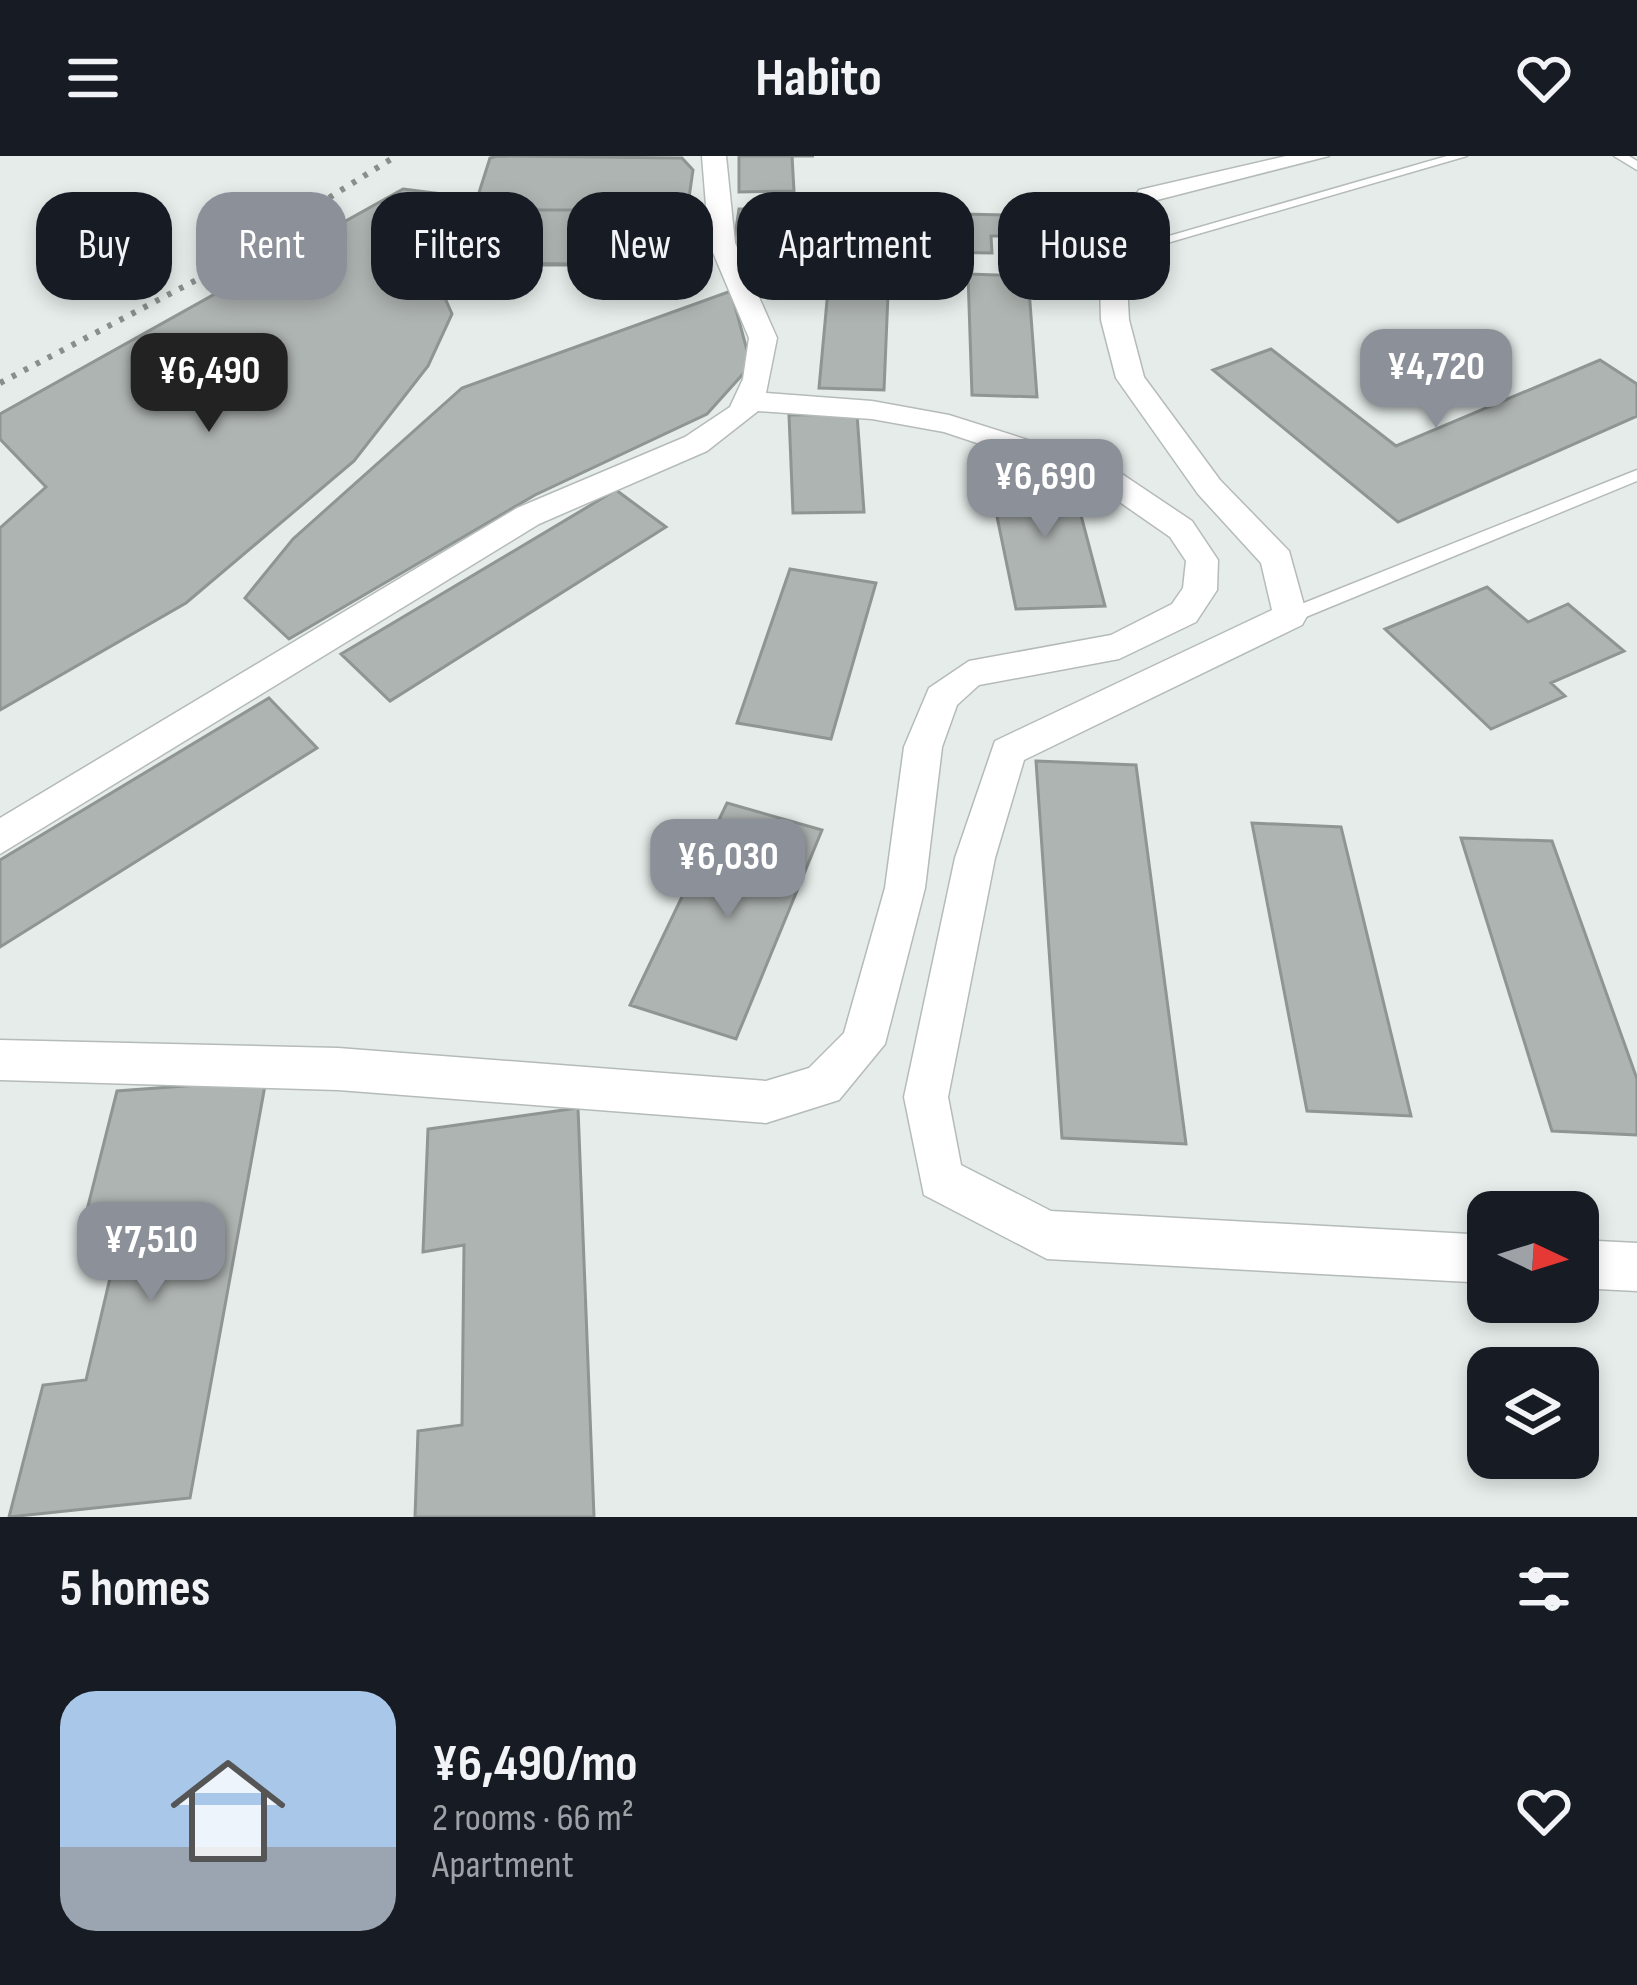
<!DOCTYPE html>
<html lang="en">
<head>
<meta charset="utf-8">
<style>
	body { margin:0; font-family:"Sofia Sans Condensed",sans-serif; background:#242831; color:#f1f3f6; height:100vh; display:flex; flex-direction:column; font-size:45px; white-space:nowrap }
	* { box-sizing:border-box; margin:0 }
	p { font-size:39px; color:#9ea1a6 }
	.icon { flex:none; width:66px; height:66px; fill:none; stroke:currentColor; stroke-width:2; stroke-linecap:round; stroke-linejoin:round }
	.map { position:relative; height:1361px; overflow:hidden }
	.sheet { display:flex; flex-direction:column; background:#171b24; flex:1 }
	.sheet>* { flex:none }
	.top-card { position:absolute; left:36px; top:36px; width:1566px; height:108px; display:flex; gap:24px }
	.needle { width:78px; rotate:94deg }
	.buttons { position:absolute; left:1467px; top:1035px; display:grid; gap:24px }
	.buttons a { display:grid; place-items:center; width:132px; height:132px; border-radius:24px; background:#171b24; box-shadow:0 6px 18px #0003; font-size:60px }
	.price { position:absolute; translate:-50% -102px; padding:0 27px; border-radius:24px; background:#8c9099; color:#fff; font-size:39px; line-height:78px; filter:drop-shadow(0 3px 6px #0008) }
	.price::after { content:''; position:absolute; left:50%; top:72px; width:36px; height:27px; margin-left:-18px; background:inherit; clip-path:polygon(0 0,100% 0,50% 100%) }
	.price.active { background:#222; color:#fff }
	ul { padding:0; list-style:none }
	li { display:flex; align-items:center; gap:36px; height:300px; padding:0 60px }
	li+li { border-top:3px solid #363941 }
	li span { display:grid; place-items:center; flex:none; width:336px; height:240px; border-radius:36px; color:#555 }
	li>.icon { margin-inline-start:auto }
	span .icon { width:144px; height:144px; fill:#fffc; stroke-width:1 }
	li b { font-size:51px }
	h2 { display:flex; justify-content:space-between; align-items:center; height:144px; padding:0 60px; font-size:51px }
	.tag { padding:0 42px; border-radius:36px; background:#171b24; box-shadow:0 6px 18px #0003; font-size:42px; line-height:108px }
	.tag.active { background:#8c9099; color:#fff }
	header { display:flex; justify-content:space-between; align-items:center; height:156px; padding:0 60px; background:#171b24; font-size:54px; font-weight:700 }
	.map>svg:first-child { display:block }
</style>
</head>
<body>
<header><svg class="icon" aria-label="menu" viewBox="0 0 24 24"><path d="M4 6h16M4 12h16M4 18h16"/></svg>Habito<svg class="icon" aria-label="heart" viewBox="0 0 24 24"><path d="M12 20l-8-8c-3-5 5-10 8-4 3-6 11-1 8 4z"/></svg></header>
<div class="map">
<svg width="1637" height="1361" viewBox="0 0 1637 1361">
	<rect width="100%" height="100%" fill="#e5ece9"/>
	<path fill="#aeb4b2" stroke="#8f9593" stroke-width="3" d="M497,0L682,2L693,14L681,97L665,109L482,107L487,86L463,87L490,2Z
		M739,0H814H792L794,35L739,36Z
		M403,33L443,38L434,117L452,158L428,210L354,305L186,447L0,554V372L46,331L0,283V258Z
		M739,53L1004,59L1006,80H991L992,97L928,96V83H902V96L840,95L841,78L813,77L812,94L733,92Z
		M534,54H657L648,109H519Z
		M830,112L889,114L884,234L819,232Z
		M968,118L1028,120L1037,241L972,239Z
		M731,135L751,209L707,258L535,339L289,483L245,442L293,383L462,232Z
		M1271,193L1396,290L1600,204L1637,228V260L1398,366L1213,214Z
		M857,258L864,356L793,357L789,259Z
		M1069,314L1105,450L1016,453L988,317Z
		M616,334L666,371L390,545L341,498Z
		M790,413L876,427L831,583L737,567Z
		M1487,431L1528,466L1568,448L1624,495L1551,527L1565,540L1491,573L1385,473Z
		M269,542L317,592L0,791V704Z
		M1036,605L1136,609L1186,988L1062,982Z
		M727,647L822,674L736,883L630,849Z
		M1252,667L1341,671L1411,960L1307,955Z
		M1461,682L1552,685L1637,923V979L1552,975Z
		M266,924L190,1342L9,1361L43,1229L86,1224L127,1050L87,1054L117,935Z
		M578,952L594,1361H415L418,1275L462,1269L464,1089L423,1096L428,973Z"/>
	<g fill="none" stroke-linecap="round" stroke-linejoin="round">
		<g stroke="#b5bbb9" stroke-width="3">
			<path id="lane" d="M1447,0H1467L1167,87L1155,84Z
				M1614,0H1629L1637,5V14Z
				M1637,314V325L1296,465L1290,467L1281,460L1284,455Z"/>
		</g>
		<g stroke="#b5bbb9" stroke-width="3">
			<path id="street" d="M702,0H726L735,87L777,182L766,237L872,245L949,259L1110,310L1192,365L1218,404L1217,434L1196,466L1119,503L979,529L957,549L942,591L925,732L885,888L839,944L766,967L338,934L0,924V884L338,892L766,925L809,912L844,877L885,732L904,591L929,532L969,505L1111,479L1172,448L1183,432L1186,405L1170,381L1088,324L944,276L872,263L758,255L707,295L539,368L0,698V662L517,352L685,281L730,251L743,223L749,182L709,87Z
				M1286,0H1329L1157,44L1125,90L1129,164L1144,221L1220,324L1289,395L1307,460L1302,469L1024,604L995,702L948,941L961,1009L1051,1055L1488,1079V1127L1047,1103L924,1039L904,941L955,702L995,585L1272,454L1261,407L1198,338L1116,222L1101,164L1099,90L1139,34Z
				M1578,1084L1637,1087V1135L1578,1132Z"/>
		</g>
		<use href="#lane" fill="#fff" fill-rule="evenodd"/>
		<use href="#street" fill="#fff" fill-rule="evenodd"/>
		<path stroke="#898e8c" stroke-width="6" stroke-dasharray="4.5 9" stroke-linecap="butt" d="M0,227L202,121L396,0"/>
	</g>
</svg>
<div class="buttons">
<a><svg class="needle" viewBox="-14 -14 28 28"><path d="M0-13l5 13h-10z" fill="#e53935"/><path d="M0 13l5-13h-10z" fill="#9ea1a6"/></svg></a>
<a><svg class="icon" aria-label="layers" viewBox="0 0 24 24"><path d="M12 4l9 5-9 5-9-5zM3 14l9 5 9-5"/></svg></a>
</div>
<b class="price" style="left:1436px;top:275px">¥4,720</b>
<b class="price active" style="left:209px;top:279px">¥6,490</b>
<b class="price" style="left:1045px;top:385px">¥6,690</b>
<b class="price" style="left:728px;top:765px">¥6,030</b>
<b class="price" style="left:151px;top:1148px">¥7,510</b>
<div class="top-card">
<a class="tag">Buy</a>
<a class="tag active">Rent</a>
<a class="tag">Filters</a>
<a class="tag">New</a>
<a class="tag">Apartment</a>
<a class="tag">House</a>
</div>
</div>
<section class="sheet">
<h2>5 homes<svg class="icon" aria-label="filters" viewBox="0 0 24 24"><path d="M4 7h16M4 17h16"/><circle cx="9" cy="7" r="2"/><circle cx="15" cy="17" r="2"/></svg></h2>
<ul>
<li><span style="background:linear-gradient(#a9c7e8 65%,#9aa5b1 0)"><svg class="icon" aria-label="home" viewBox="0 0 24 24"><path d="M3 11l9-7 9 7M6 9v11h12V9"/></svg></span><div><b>¥6,490/mo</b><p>2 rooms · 66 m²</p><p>Apartment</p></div><svg class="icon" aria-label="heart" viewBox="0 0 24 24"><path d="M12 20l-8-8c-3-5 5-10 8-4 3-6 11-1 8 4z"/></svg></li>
</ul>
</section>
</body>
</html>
